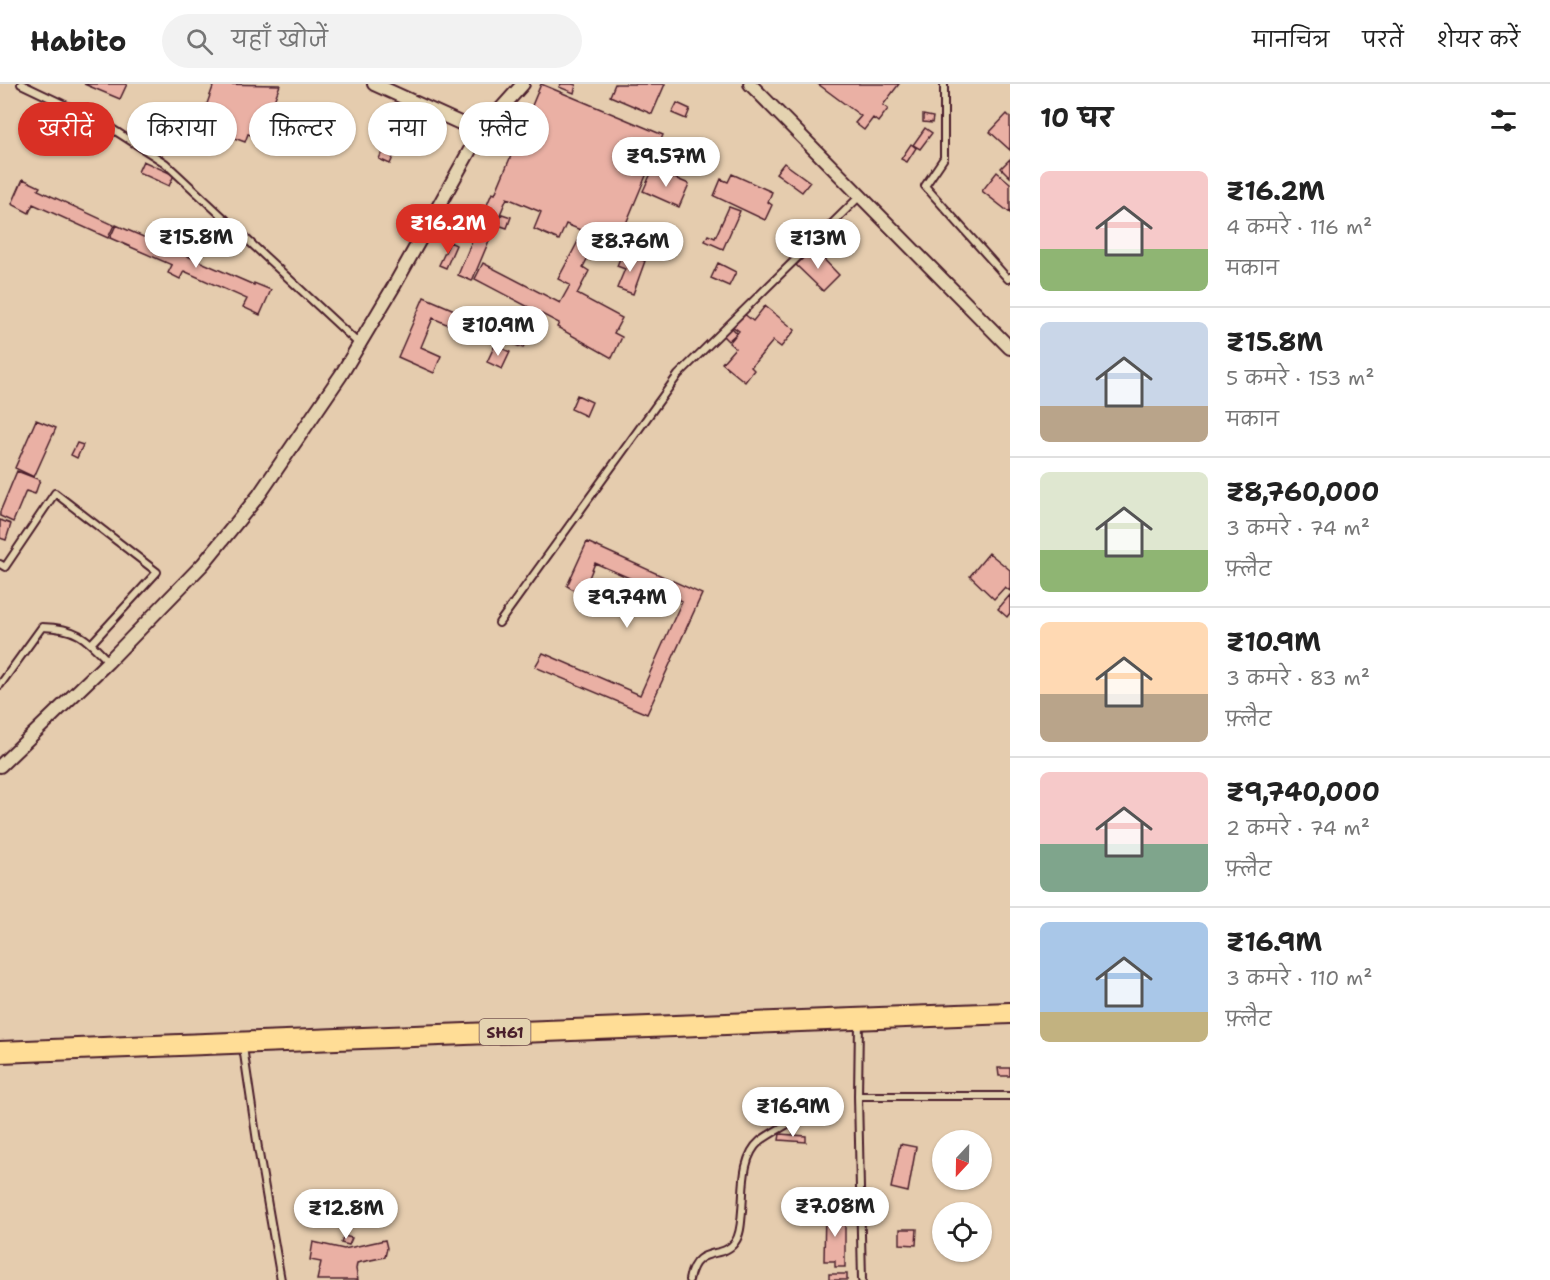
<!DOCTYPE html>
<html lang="hi">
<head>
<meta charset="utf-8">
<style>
	body { margin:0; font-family:"Shantell Sans","Playpen Sans Deva",sans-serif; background:#f2f2f2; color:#222; height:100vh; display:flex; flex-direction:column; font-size:22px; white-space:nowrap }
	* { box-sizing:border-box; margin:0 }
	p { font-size:20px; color:#767676 }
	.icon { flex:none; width:33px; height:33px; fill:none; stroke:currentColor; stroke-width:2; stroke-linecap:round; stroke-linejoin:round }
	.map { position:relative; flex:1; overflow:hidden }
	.details { display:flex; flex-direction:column; background:#fff; width:540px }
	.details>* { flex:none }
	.hud { position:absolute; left:18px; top:18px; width:570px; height:54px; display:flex; gap:12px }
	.needle { width:39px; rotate:202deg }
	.fabs { position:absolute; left:932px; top:1046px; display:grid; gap:12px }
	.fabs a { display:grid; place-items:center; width:60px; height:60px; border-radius:50%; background:#fff; box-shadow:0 2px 4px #0004; font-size:30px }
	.price { position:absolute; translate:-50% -51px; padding:0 14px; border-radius:21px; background:#fff; color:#222; font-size:20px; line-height:39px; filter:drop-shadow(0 2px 3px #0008) }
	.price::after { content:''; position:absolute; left:50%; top:36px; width:18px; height:14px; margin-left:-9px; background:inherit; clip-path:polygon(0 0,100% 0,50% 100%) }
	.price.selected { background:#d93025; color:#fff }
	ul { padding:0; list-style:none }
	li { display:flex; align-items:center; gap:18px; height:150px; padding:0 30px }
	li+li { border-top:2px solid #e0e0e0 }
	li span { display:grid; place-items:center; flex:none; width:168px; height:120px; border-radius:9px; color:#555 }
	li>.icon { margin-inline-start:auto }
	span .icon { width:72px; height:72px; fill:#fffc; stroke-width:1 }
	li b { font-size:26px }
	h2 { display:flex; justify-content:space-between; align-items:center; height:72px; padding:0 30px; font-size:26px }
	.chip { padding:0 21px; border-radius:27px; background:#fff; box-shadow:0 2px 4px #0004; font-size:21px; line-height:54px }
	.chip.selected { background:#d93025; color:#fff }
	header { display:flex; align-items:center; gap:36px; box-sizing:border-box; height:84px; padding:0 30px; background:#fff; border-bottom:2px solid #e0e0e0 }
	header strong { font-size:28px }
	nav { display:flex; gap:33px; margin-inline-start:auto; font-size:21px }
	.search { width:420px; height:54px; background:#f2f2f2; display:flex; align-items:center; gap:15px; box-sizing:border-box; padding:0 21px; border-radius:33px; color:#767676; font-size:22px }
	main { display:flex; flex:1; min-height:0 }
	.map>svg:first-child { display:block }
</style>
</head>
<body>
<header>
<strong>Habito</strong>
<div class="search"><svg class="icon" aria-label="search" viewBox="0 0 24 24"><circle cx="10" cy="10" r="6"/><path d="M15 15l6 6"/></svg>यहाँ खोजें</div>
<nav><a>मानचित्र</a><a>परतें</a><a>शेयर करें</a></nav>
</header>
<main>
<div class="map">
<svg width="1010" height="1196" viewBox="0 0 1010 1196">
	<rect width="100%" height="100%" fill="#e5ccae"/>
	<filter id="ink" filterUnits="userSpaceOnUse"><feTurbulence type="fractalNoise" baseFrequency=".0167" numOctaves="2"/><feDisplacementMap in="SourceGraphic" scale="12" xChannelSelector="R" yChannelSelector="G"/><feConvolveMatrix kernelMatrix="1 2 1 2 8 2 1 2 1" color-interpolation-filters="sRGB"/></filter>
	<g filter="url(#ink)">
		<path fill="#eab0a4" stroke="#4a1f2b" stroke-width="1.5" d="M84,0H127L120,15Z
			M214,0L280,1L260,54L248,50L245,58L218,48L221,41L214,38L215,36L203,31Z
			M541,0L663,51L617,161L566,140L559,156L534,145L541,128L507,114L472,197L458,191L492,109L495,110Z
			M561,0H572L576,1L574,9L559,3Z
			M615,0H665L652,30L610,12Z
			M818,0H899L883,21L888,25L878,38L873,34L864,46L855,39L861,32Z
			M677,19L690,25L686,35L672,29Z
			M1007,30L1010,33V66L990,48Z
			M923,31L933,33L932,39L923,38Z
			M495,34L503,39L493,52L486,47Z
			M925,44L932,49L920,65L913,61Z
			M386,58L397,64L390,80L379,75Z
			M911,60L916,64L907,78L901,75Z
			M1010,75V93L1001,84Z
			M143,77L174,91L169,102L138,88Z
			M784,79L810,98L802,108L776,89Z
			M653,85L689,100L679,123L643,107Z
			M997,88L1010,99V129L982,107Z
			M732,90L772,108L768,118L772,121L765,136L714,112L721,95L728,98Z
			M23,95L40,103L38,106L114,141L108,154L33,120L29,129L12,120Z
			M729,123L740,127L723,165L705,157L708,151L715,154Z
			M502,130L511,133L507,144L498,141Z
			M116,141L254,201V199L271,206L260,231L243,223L247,215L184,187L180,195L168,189L172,181L110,154Z
			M583,148L597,156L583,183L589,187L577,210L622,234L614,249L622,253L612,274L557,243L559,239L475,195L483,179L560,219L570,201L558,195Z
			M450,158L456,161L446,184L439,181Z
			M813,164L839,191L823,207L796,181Z
			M622,169L645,177L633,210L617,204L625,185L617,182Z
			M718,179L736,188L729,202L711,194Z
			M424,213L459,228L453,243L433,234L421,263L441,272L434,289L398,273Z
			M765,222L795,246L781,263L773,257L751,283L754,286L745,298L722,279L735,264L729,259L739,247L732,242L743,229L753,237Z
			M520,239L530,243L523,264L513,260Z
			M730,242L737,249L728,257L722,251Z
			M495,261L510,268L502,285L487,278Z
			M577,311L592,318L586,332L571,325Z
			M36,336L56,344L34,393L15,384Z
			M77,359L83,361L77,374L71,371Z
			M17,387L40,396L35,410L26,407L13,438L0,432V428Z
			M0,436L11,440L6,456L0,454Z
			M587,458L702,510L647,630L535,583L543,569L640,611L682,517L595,479L582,511L567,502Z
			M989,469L1010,486V507L1005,503L994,515L970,492Z
			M1010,511V529L1007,533L998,525Z
			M998,984H1010V992H999Z
			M780,1050L806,1052V1058L779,1056Z
			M900,1060L916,1063L908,1108L891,1104Z
			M825,1127H845V1183H835V1177H824Z
			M900,1145H917L916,1161L900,1160Z
			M344,1152L352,1154L349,1161L341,1159Z
			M385,1156L387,1164L385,1173L357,1179L356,1185L358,1196H317L321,1178L310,1176L313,1158L344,1165Z
			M829,1190H847V1196H829Z"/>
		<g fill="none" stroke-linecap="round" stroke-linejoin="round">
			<g stroke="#4a1f2b" stroke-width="10">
				<path id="service" d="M21,0L103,39L165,79L359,260
					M944,0V74L925,102L1008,195L1010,193
					M0,480L5,483L55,409L157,488L91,560
					M499,539L678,291L860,112
					M0,601L42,543C77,544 85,553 108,577
					M859,938L858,1012L862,1196
					M243,963L258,1064L281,1196
					M858,1012H1010
					M689,1196C696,1159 722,1177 735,1158C741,1150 741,1137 742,1127C744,1105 741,1073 760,1057C772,1048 787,1041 799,1033"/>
			</g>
			<g stroke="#4a1f2b" stroke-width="16">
				<path id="minor" d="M374,0L480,48
					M750,0L1010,264
					M0,682L108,578L203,480L259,411L341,291L394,202L480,48L523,0"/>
			</g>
			<g stroke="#4a1f2b" stroke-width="24">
				<path id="primary" d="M0,968L1010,929"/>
			</g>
			<use href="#service" stroke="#e4d3b0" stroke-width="6"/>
			<use href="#minor" stroke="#e4d3b0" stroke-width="12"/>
			<use href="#primary" stroke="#ffdd96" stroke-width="20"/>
		</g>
	</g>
	<g text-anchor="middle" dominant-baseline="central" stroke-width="4.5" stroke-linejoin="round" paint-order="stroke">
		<rect fill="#e4d3b0" stroke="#785553" stroke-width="1.5" x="479.5" y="935" width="51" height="26" rx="4.5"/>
		<g font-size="16" font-weight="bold" fill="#4a1f2b">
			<text x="505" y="948">SH61</text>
		</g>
	</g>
</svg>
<div class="fabs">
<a><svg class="needle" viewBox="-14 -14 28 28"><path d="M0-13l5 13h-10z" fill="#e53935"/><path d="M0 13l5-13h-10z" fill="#767676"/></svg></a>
<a><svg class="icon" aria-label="locate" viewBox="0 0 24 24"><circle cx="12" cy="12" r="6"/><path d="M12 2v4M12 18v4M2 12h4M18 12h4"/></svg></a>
</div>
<b class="price" style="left:666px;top:104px">₹9.57M</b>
<b class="price selected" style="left:448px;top:171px">₹16.2M</b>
<b class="price" style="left:196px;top:185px">₹15.8M</b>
<b class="price" style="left:818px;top:186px">₹13M</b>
<b class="price" style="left:630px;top:189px">₹8.76M</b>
<b class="price" style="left:498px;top:273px">₹10.9M</b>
<b class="price" style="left:627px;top:545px">₹9.74M</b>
<b class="price" style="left:793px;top:1054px">₹16.9M</b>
<b class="price" style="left:835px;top:1154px">₹7.08M</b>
<b class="price" style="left:346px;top:1156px">₹12.8M</b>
<div class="hud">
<a class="chip selected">खरीदें</a>
<a class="chip">किराया</a>
<a class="chip">फ़िल्टर</a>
<a class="chip">नया</a>
<a class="chip">फ़्लैट</a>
</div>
</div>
<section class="details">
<h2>10 घर<svg class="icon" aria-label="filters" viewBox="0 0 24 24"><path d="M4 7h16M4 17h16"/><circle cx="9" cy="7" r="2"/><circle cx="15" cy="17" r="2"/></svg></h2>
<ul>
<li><span style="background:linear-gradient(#f6c9c9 65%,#8fb573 0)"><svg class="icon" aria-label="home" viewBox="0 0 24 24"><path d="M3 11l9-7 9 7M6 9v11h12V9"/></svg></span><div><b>₹16.2M</b><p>4 कमरे · 116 m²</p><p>मकान</p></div></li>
<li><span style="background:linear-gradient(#c9d6e8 70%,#b9a48a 0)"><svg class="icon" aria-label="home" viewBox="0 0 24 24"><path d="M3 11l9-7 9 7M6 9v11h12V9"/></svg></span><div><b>₹15.8M</b><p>5 कमरे · 153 m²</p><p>मकान</p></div></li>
<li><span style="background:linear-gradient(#dfe7d0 65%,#8fb573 0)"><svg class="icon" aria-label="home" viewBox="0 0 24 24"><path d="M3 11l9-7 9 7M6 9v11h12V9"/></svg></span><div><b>₹8,760,000</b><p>3 कमरे · 74 m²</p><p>फ़्लैट</p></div></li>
<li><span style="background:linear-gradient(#ffd9b3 60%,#b9a48a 0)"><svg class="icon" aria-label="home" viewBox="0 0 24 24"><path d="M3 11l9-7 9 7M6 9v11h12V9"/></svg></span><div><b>₹10.9M</b><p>3 कमरे · 83 m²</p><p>फ़्लैट</p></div></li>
<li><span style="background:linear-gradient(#f6c9c9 60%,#7fa58c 0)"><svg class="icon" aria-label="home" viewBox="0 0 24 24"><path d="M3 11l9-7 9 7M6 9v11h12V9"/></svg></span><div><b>₹9,740,000</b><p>2 कमरे · 74 m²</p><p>फ़्लैट</p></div></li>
<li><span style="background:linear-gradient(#a9c7e8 75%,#c2b280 0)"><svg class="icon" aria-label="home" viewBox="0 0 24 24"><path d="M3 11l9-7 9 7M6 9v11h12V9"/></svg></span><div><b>₹16.9M</b><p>3 कमरे · 110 m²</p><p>फ़्लैट</p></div></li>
</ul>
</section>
</main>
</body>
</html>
